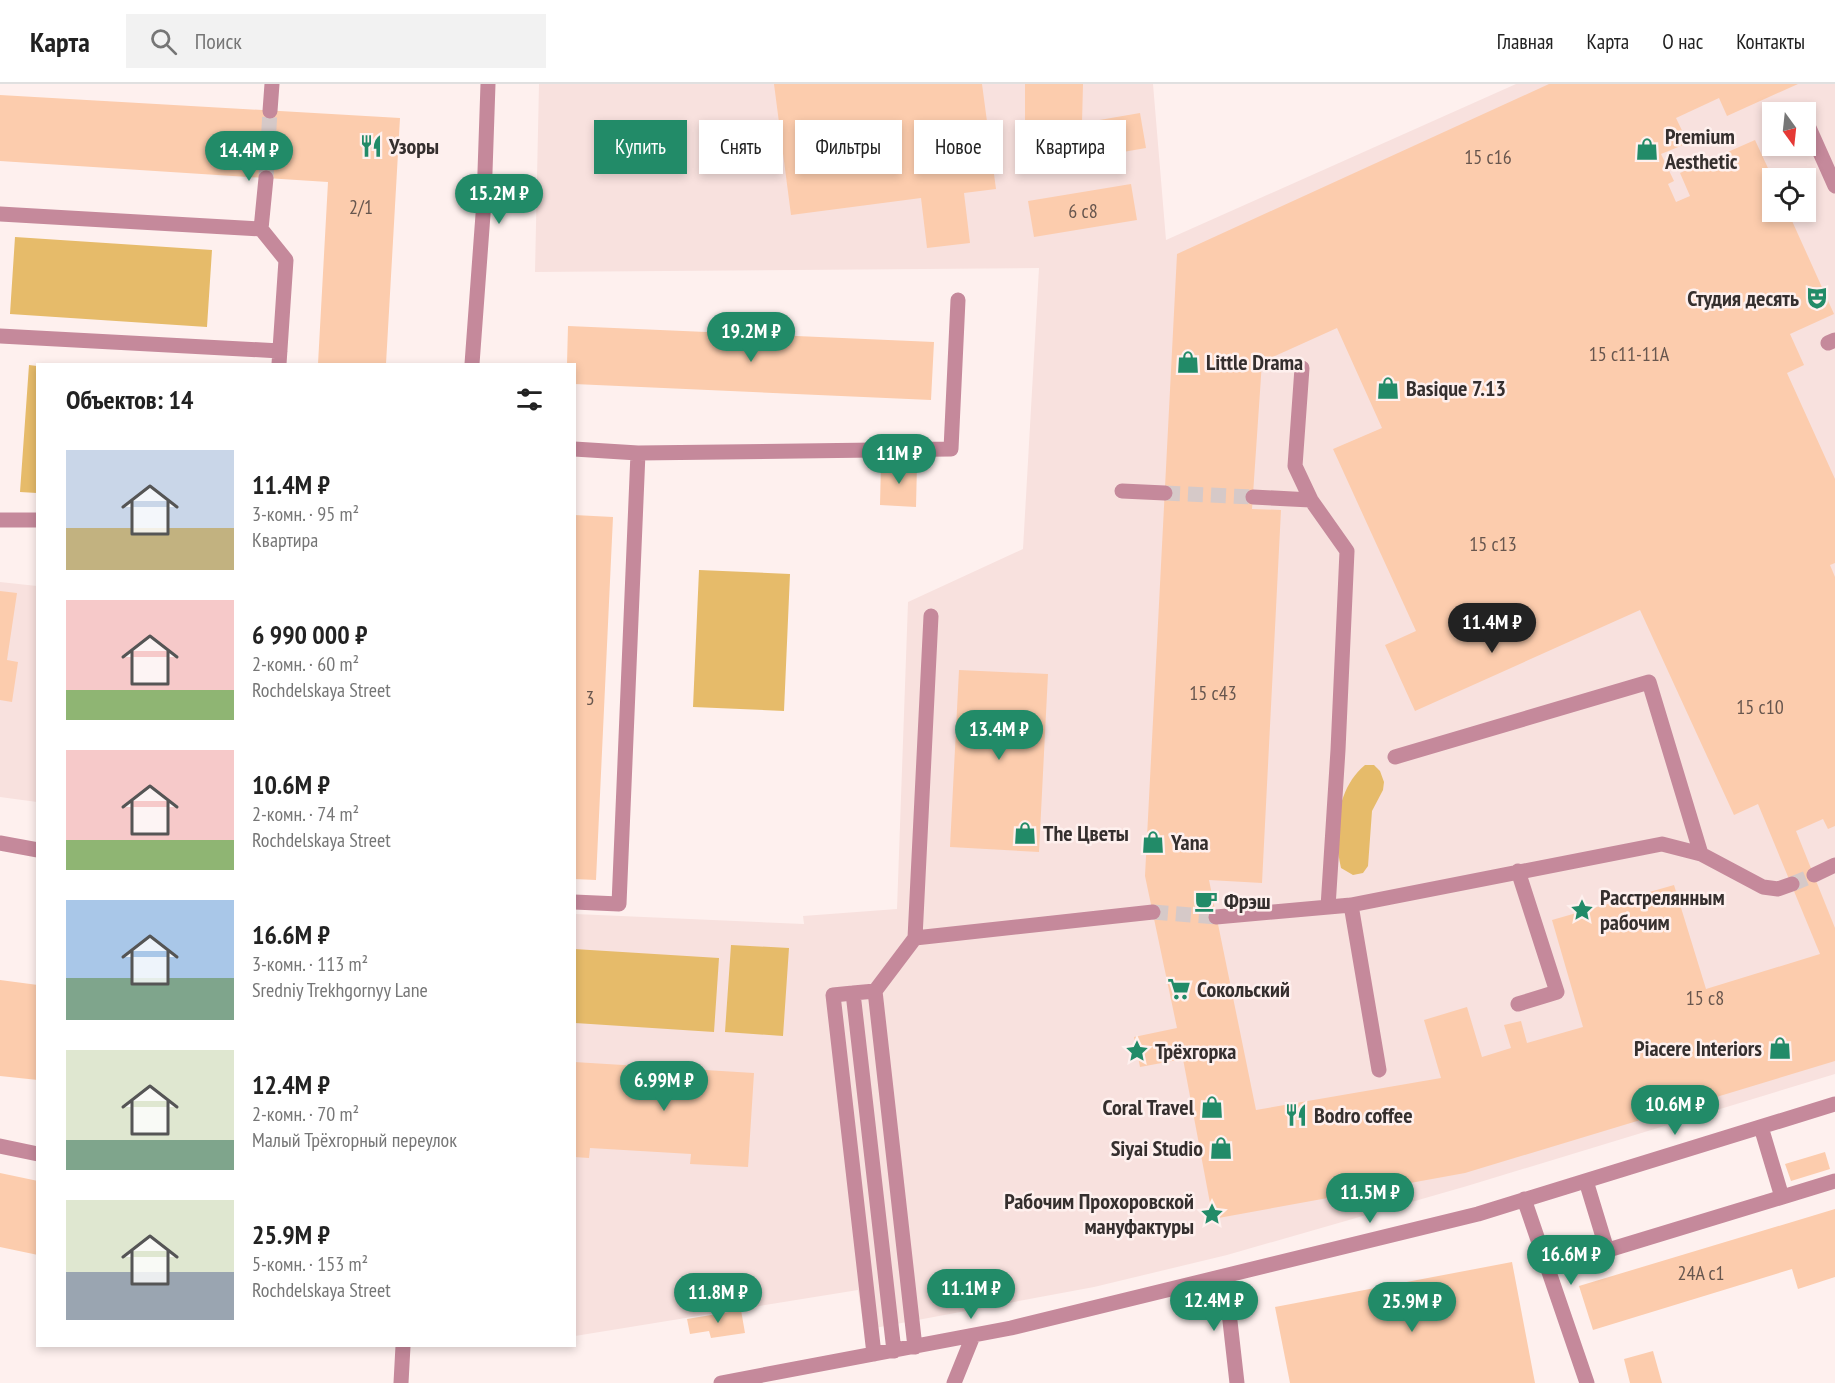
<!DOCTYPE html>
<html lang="ru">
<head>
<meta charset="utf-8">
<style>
	body { margin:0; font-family:"PT Sans Narrow",sans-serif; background:#f2f2f2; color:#222; height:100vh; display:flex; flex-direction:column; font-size:22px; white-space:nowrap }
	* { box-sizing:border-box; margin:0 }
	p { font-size:20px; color:#767676 }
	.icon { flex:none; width:33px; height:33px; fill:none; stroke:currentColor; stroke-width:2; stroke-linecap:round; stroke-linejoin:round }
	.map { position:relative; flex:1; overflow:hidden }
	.drawer { position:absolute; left:36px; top:279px; width:540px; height:984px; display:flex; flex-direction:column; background:#fff; border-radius:0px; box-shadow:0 3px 9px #0003 }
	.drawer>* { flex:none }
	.top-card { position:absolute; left:594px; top:36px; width:570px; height:54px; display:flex; gap:12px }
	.needle { width:39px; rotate:165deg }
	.tools { position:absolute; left:1762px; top:18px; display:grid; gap:12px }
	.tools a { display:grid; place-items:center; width:54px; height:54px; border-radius:0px; background:#fff; box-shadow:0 3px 9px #0003; font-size:30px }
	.price { position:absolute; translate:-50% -51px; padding:0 14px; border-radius:21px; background:#228b68; color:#fff; font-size:20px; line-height:39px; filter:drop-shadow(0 2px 3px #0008) }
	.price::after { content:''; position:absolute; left:50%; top:36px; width:18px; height:14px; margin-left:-9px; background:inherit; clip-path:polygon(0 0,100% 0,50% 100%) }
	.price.on { background:#222; color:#fff }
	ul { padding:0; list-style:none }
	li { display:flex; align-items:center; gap:18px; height:150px; padding:0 30px }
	li span { display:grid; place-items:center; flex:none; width:168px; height:120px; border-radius:0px; color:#555 }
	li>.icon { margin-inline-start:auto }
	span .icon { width:72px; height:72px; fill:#fffc; stroke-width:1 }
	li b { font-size:26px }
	h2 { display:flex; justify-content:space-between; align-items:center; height:72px; padding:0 30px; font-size:26px }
	.chip { padding:0 21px; border-radius:0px; background:#fff; box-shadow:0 3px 9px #0003; font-size:21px; line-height:54px }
	.chip.on { background:#228b68; color:#fff }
	header { display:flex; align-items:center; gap:36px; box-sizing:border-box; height:84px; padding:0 30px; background:#fff; border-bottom:2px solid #e0e0e0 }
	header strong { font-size:28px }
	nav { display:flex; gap:33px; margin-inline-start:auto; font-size:21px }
	.search { width:420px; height:54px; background:#f2f2f2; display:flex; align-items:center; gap:15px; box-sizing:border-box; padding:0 21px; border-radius:0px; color:#767676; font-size:22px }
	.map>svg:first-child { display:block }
</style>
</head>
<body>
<header>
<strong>Карта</strong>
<div class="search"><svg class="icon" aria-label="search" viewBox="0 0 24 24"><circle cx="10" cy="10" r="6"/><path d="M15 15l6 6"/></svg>Поиск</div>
<nav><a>Главная</a><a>Карта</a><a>О нас</a><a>Контакты</a></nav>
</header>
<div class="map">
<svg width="1835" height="1299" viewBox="0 0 1835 1299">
	<rect width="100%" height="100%" fill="#fef0ee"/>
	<path fill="#f8e1de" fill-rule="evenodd" d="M539,0H1153L1166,156L1516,0H1835V990L1467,1102L1227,1171L1094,1203L864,1246L858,1206L575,1252V830L804,840L803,832L897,825L908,518L1023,465L1039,184L535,188ZM1773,28H1806V62H1773ZM1773,94H1806V128H1773Z
		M0,498L37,502V718L0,713Z"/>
	<path fill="#e6bb6a" d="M15,153L212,166L207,243L10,230Z
		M29,281L37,282V409L20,408Z
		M699,486L790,490L784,627L693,623Z
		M1365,681H1374L1380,687L1384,698L1383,706L1372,727L1368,782L1363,789L1353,791L1341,784C1333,750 1336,705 1365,681Z
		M731,861L789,864L783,952L725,948Z
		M574,865L719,874L714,948L575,939Z"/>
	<path fill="#fcccad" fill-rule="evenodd" d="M774,0H982L996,105L964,109L970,159L927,164L921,114L791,131Z
		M1025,0H1083L1082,39L1140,29L1146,64L1031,84L1025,50Z
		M1549,0H1798L1727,32L1719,14L1676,34L1688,59L1661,70L1674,97L1668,100L1676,118L1690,112L1680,89L1755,56L1773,95V128H1788L1834,230L1790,250L1804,281L1787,289L1835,395V479L1830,481L1835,493V742L1828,745L1823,735L1796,747L1835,844V977L1465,1089L1213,1135L1183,975L1140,983L1134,953L1177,944L1145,792L1177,170ZM1337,244L1382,344L1333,365L1416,547L1385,561L1415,627L1640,526L1734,731L1758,720L1820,870L1706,905L1674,801L1552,836L1583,943L1527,959L1521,937L1504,941L1511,964L1482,973L1467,923L1424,936L1441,994L1256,1026L1209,796L1262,799L1281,426L1252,425L1262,278Z
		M0,11L400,34L386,280H318L328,98L0,77Z
		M1131,100L1137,136L1034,153L1028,117Z
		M568,242L934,258L931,316L574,300V280H567Z
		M881,379L917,380L916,423L880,421Z
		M574,431L613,433L596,796L574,795Z
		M0,507L17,509L7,576L18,578L12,618L0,616Z
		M959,586L1048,590L1039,768L950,763Z
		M0,896L38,901V996L0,992Z
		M574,978L754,989L748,1083L690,1080L691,1070L590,1064L589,1074L574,1073Z
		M1825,1068L1830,1085L1791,1097L1785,1080Z
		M0,1089L38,1097V1171L0,1163Z
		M1835,1125V1193L1798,1205L1792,1185L1593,1246L1579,1202Z
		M1512,1178L1535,1299H1290L1275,1223Z
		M741,1226L745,1249L711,1254L709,1247L690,1250L687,1235Z
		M1653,1267L1662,1299H1630L1624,1275Z"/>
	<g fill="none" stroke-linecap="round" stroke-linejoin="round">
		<path stroke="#d6c9c8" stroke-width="15" stroke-dasharray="15 8" stroke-linecap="butt" d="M266,94L270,27
			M1165,409L1253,413
			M1792,800L1814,791
			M1153,828L1216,833"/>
		<path stroke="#c5899b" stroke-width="15" d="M270,27L272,0
			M1806,37L1835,102
			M266,94L261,145L286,176L279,280
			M0,130L261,145
			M0,252L280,267
			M1828,259L1835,256
			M472,280L484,117L488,0
			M1302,284L1295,382L1311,416L1347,467L1338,666L1328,823
			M574,365L638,369L619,820L574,818
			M638,369L951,365L958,216
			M1122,407L1165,409
			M1253,413L1311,416
			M0,436H38
			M1395,673L1649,598L1701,770
			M0,759L38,766
			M1814,791L1835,781
			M1351,821L1379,986
			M1216,833L1351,821L1662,760L1701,770L1763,803L1778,805L1792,800
			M915,854L931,532
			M875,907L915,1263
			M853,909L833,911L874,1270
			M1518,920L1557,908L1518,787
			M1761,1043L1782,1113
			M0,1062L38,1070
			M1586,1097L1607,1166
			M1524,1115L1587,1299
			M1582,1174L1835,1097
			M1225,1193L1237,1299
			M894,1267L853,909L875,907L915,854L1153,828
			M401,1299L403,1262
			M721,1299L1011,1244L1478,1130L1835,1020
			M954,1299L973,1252"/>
	</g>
	<defs>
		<g id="restaurant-bare" transform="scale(1.8)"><path d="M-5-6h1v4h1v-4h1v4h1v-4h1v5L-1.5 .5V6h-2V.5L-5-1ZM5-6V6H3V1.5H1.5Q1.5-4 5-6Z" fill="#228b68" stroke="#fef0ee" stroke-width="2.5" paint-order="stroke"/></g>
		<g id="shop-bare" transform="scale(1.8)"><path d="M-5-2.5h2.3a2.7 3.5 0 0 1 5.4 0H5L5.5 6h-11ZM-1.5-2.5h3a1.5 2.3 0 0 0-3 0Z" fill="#228b68" stroke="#fef0ee" stroke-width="2.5" paint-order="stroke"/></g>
		<g id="theatre-bare" transform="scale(1.8)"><path d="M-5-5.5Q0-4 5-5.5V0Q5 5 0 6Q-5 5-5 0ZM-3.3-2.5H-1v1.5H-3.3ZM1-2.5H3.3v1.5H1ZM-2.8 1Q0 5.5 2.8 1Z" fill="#228b68" stroke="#fef0ee" stroke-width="2.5" paint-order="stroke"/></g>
		<g id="cafe-bare" transform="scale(1.8)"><path d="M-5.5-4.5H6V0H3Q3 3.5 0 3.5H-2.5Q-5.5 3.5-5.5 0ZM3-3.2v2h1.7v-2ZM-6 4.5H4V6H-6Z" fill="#228b68" stroke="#fef0ee" stroke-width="2.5" paint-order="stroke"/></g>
		<g id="sight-bare" transform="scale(1.8)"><path d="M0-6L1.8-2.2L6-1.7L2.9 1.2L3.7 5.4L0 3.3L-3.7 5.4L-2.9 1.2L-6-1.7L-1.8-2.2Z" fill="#228b68" stroke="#fef0ee" stroke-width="2.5" paint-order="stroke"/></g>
		<g id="supermarket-bare" transform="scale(1.8)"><path d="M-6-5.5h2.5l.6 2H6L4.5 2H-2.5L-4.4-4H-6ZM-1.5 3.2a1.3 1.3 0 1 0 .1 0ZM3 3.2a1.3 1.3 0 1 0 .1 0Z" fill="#228b68" stroke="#fef0ee" stroke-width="2.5" paint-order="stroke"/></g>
	</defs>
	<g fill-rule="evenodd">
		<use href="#restaurant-bare" x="371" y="62"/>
		<use href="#shop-bare" x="1647" y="65"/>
		<use href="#theatre-bare" x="1817" y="214"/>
		<use href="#shop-bare" x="1188" y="278"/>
		<use href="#shop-bare" x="1388" y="304"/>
		<use href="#shop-bare" x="1025" y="749"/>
		<use href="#shop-bare" x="1153" y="758"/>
		<use href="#cafe-bare" x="1206" y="817"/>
		<use href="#sight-bare" x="1582" y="826"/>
		<use href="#supermarket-bare" x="1179" y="905"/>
		<use href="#shop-bare" x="1780" y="964"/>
		<use href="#sight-bare" x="1137" y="967"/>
		<use href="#shop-bare" x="1212" y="1023"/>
		<use href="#restaurant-bare" x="1296" y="1031"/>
		<use href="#shop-bare" x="1221" y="1064"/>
		<use href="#sight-bare" x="1212" y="1130"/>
	</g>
	<g text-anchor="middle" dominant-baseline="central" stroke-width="5" stroke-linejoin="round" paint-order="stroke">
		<g font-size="20" fill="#67564e">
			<text x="1488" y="73">15 с16</text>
			<text x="361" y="123">2/1</text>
			<text x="1083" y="127">6 с8</text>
			<text x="1629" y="270">15 с11-11А</text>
			<text x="1493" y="460">15 с13</text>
			<text x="1213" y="609">15 с43</text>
			<text x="590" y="614">3</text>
			<text x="1760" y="623">15 с10</text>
			<text x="1705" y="914">15 с8</text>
			<text x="1701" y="1189">24А с1</text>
		</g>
		<g font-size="22" font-weight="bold" fill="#352f2e" stroke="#fef0ee" text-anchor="start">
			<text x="1665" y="52">Premium<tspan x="1665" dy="25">Aesthetic</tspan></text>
			<text x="389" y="62">Узоры</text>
			<text x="1799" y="214" text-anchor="end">Студия десять</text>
			<text x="1206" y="278">Little Drama</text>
			<text x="1406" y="304">Basique 7.13</text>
			<text x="1043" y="749">The Цветы</text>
			<text x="1171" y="758">Yana</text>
			<text x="1600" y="813">Расстрелянным<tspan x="1600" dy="25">рабочим</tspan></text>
			<text x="1224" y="817">Фрэш</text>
			<text x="1197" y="905">Сокольский</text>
			<text x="1762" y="964" text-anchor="end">Piacere Interiors</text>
			<text x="1155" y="967">Трёхгорка</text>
			<text x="1194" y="1023" text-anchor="end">Coral Travel</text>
			<text x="1314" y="1031">Bodro coffee</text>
			<text x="1203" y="1064" text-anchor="end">Siyai Studio</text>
			<text x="1194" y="1117" text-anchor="end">Рабочим Прохоровской<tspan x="1194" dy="25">мануфактуры</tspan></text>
		</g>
	</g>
</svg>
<div class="tools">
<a><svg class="needle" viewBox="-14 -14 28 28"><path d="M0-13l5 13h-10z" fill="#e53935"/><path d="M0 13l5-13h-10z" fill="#767676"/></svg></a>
<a><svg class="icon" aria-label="locate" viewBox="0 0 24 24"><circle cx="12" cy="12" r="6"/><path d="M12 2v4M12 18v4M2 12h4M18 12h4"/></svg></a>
</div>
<b class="price" style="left:249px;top:98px">14.4M ₽</b>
<b class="price" style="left:499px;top:141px">15.2M ₽</b>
<b class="price" style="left:751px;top:279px">19.2M ₽</b>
<b class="price" style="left:899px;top:401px">11M ₽</b>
<b class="price on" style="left:1492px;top:570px">11.4M ₽</b>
<b class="price" style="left:999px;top:677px">13.4M ₽</b>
<b class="price" style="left:664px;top:1028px">6.99M ₽</b>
<b class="price" style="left:1675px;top:1052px">10.6M ₽</b>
<b class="price" style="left:1370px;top:1140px">11.5M ₽</b>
<b class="price" style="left:1571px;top:1202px">16.6M ₽</b>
<b class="price" style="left:971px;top:1236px">11.1M ₽</b>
<b class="price" style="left:718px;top:1240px">11.8M ₽</b>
<b class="price" style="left:1214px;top:1248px">12.4M ₽</b>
<b class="price" style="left:1412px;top:1249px">25.9M ₽</b>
<div class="top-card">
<a class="chip on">Купить</a>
<a class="chip">Снять</a>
<a class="chip">Фильтры</a>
<a class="chip">Новое</a>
<a class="chip">Квартира</a>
</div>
<section class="drawer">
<h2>Объектов: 14<svg class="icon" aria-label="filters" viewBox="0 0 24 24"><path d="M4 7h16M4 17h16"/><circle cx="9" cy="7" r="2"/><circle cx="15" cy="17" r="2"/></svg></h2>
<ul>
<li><span style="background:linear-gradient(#c9d6e8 65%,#c2b280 0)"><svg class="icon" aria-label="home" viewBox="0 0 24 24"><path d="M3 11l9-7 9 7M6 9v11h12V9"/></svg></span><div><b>11.4M ₽</b><p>3-комн. · 95 m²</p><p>Квартира</p></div></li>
<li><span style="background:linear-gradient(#f6c9c9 75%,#8fb573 0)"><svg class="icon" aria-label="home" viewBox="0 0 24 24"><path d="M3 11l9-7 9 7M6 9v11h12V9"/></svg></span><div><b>6 990 000 ₽</b><p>2-комн. · 60 m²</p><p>Rochdelskaya Street</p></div></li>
<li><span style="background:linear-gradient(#f6c9c9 75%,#8fb573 0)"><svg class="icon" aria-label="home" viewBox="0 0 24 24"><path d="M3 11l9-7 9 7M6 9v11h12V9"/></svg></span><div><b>10.6M ₽</b><p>2-комн. · 74 m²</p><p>Rochdelskaya Street</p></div></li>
<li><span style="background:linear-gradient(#a9c7e8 65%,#7fa58c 0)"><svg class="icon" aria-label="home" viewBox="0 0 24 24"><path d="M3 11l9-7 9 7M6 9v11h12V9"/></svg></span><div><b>16.6M ₽</b><p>3-комн. · 113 m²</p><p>Sredniy Trekhgornyy Lane</p></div></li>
<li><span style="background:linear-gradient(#dfe7d0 75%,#7fa58c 0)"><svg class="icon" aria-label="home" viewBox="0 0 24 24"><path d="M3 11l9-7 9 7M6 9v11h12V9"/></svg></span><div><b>12.4M ₽</b><p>2-комн. · 70 m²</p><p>Малый Трёхгорный переулок</p></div></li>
<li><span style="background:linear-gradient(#dfe7d0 60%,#9aa5b1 0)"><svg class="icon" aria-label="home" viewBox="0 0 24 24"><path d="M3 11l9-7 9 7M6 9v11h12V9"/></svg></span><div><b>25.9M ₽</b><p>5-комн. · 153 m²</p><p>Rochdelskaya Street</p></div></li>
</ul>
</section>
</div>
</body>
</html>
